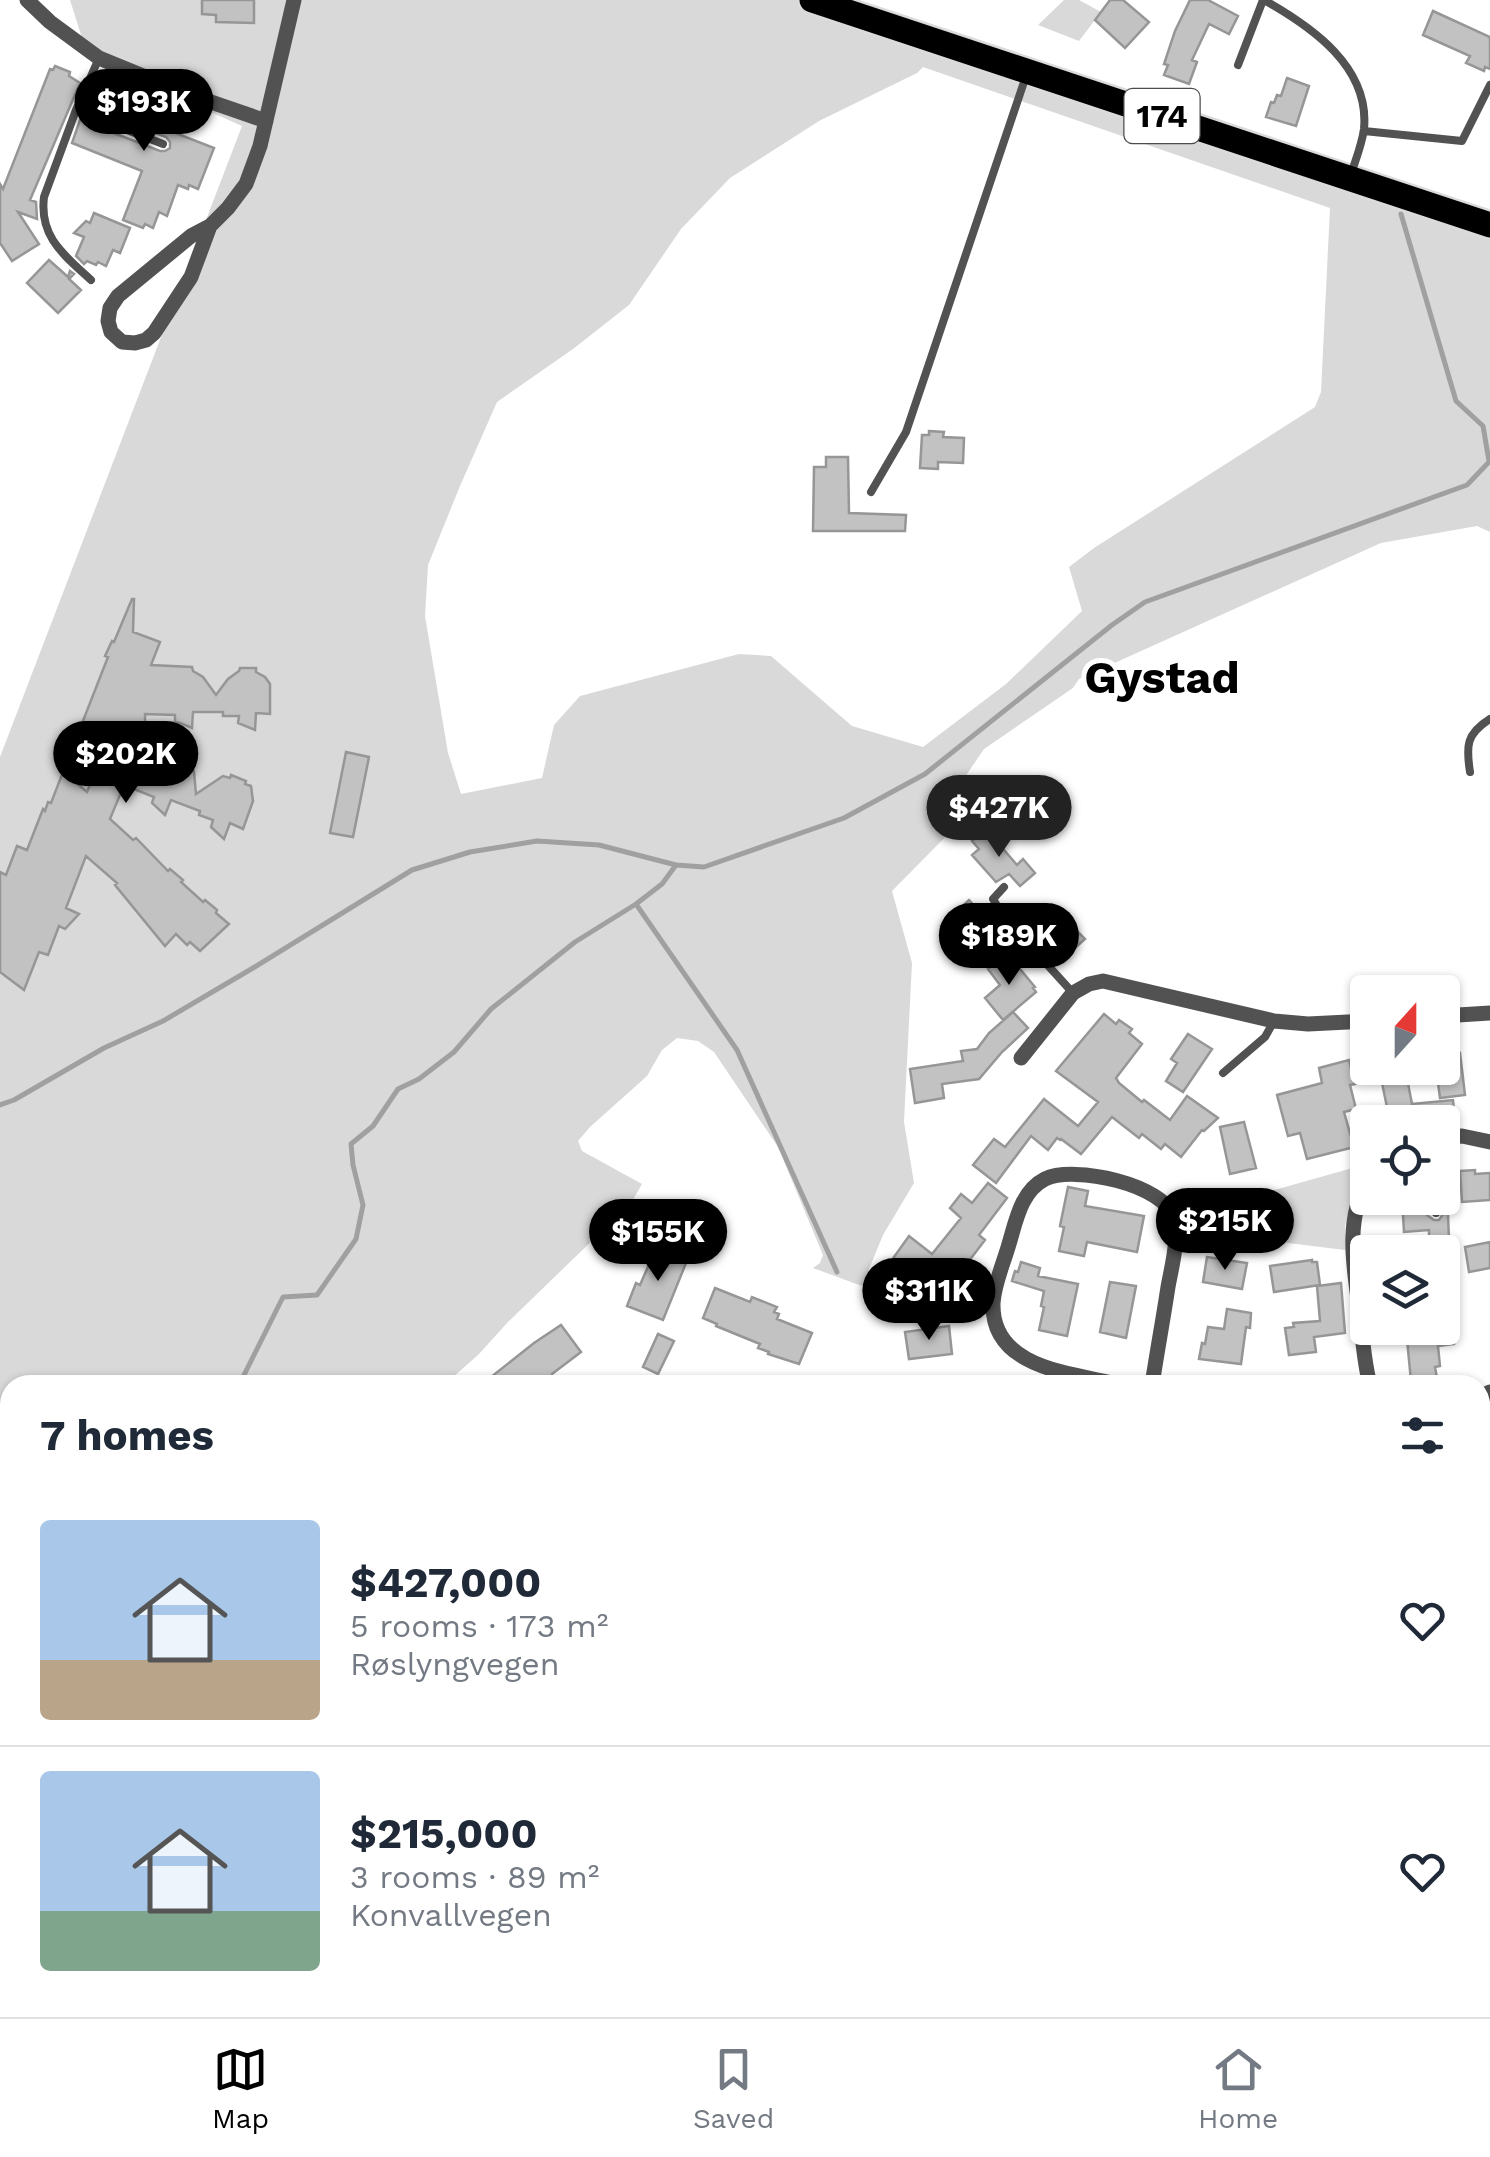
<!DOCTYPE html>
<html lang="en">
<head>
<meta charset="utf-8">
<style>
	body { margin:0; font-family:"Work Sans",sans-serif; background:#f6f6f7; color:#1f2937; height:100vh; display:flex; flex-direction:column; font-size:38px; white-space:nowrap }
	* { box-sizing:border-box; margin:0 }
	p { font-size:32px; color:#747a83 }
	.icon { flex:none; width:55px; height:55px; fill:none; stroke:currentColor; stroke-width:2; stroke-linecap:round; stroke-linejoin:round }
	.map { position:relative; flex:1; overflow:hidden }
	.panel { position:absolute; left:0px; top:1375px; width:1490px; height:642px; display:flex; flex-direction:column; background:#fff; border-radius:30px 30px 0 0; box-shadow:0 2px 8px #0004 }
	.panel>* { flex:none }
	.needle { width:65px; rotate:21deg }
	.controls { position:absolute; left:1350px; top:975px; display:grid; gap:20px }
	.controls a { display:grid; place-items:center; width:110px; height:110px; border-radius:10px; background:#fff; box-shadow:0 2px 8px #0004; font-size:50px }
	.price { position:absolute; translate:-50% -85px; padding:0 22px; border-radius:35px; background:#000; color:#fff; font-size:32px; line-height:65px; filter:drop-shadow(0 2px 5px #0008) }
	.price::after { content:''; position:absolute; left:50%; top:60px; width:30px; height:22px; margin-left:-15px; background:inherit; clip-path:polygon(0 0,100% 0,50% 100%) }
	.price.current { background:#222; color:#fff }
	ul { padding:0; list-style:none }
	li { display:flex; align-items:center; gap:30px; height:250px; padding:0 40px }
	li+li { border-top:2px solid #e0e1e3 }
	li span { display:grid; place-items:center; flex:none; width:280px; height:200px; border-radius:10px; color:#555 }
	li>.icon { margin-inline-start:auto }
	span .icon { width:120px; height:120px; fill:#fffc; stroke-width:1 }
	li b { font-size:42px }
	h2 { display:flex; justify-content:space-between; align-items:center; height:120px; padding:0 40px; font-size:42px }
	.dock { display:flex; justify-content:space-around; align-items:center; height:140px; border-top:2px solid #e0e1e3; background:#fff; font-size:28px; color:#747a83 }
	.dock a { display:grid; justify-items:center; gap:5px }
	.dock .current { color:#000 }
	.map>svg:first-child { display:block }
</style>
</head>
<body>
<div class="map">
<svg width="1490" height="2017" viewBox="0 0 1490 2017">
	<rect width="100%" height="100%" fill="#fff"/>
	<path fill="#d9d9d9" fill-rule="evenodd" d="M70,0H861L855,10L1490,224V532L1477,526L1381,543L1079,679L1073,688L984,749L954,793L987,813L964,818L892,891L912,963L904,1122L914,1183L883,1235L862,1286L813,1268L820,1263L823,1255L778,1147L714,1052L698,1041L677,1038L662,1050L647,1076L590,1127L578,1141L582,1151L642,1184L631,1203L507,1323L479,1354L444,1385H10V2008H684L602,2017H0V757L242,126L88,57ZM923,67L1330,208L1321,392L1315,407L1094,548L1069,567L1082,611L1006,684L923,747L852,726L771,656L739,654L580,696L554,725L542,778L461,794L448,753L425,616L428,565L460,486L497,402L573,349L629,305L681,229L730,178L819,121L917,73Z
		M1064,0H1079L1101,12L1079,41L1038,25Z
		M1356,1167L1355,1188L1345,1226V1250L1185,1230V1215Z
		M1059,2008H1366L1357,2017H1064Z"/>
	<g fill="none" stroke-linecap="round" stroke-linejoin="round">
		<path stroke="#a0a0a0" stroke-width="5" d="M1401,214L1456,401L1483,426L1489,461
			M636,904L737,1050L837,1272
			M0,1105L14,1100L104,1048L163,1021L253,968L412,870L470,852L537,841L599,845L676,865L704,867L844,818L925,774L1112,625L1145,602L1467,485L1489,462
			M239,1385L283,1297L317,1295L356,1239L363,1205L353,1165L351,1144L373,1126L398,1089L419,1079L454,1052L491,1009L575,942L636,904L662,884L676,865
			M58,2017L60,2008"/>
	</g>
	<path fill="#c2c2c2" stroke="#969696" stroke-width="2.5" d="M202,0H254V23L216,22V15L202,14Z
		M1110,0H1123L1149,22L1125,48L1095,20Z
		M1190,0H1208L1238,16L1229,34L1209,24L1192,60L1197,62L1189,84L1164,75L1168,65L1164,64L1175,31Z
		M1433,11L1490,37V69L1485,67L1484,71L1466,63L1470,56L1423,35Z
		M55,66L70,72L69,76L80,83L30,200L36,202L37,219L18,212L39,244L12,261L0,243V184L3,189L50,69L53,70Z
		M1287,78L1309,86L1296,126L1266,117L1271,102L1274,103L1277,95L1281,96Z
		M110,79L134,89L129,102L169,118L165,129L214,148L198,189L189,185L188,189L178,185L167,216L159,212L153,228L145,224L143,228L123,220L142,171L72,143L80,120L160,151H165L170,148V142L166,137L86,106L94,88L105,92Z
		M94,213L130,228L120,253L113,250L106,266L98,262L96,265L87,261L84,264L76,256L84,237L74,233L86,221L90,223Z
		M49,260L68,277L70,271L74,274L69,279L81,290L58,313L27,283Z
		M929,431L944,432L943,437L964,438L963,463L938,462V469L920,468L922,435H929Z
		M826,457H848L849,513L906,515L905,531H813L814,467H826Z
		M132,599H134L133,632L160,642L151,665L192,667L193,671L203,677L216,695L228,679L239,671L240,668H256V672L265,677L270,684V714L256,713L255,730L238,723L239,716H223V712H193L192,728L175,721V715L145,714V745L170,754L172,752L187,758L186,761L191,763L194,772L196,794L223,776L230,778L231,775L246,781L245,784L251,786L253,801L243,829L230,823L224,839L211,827L213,820L199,815L200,811L171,800L165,815L152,803L154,797L124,785L110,819L133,840L136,838L168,871L170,869L183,880L181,882L203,902L205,900L217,910L216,913L229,924L200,951L190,942L187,945L176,934L165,946L115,885L117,883L86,856L66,908L79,914L65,929L59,926L48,955L39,952L24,990L0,972V872L6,875L17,846L27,850L43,809L45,811L48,802L51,803L63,772L87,792L100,760L72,749L108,657L105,656L112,641L114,642Z
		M346,752L369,757L353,837L330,833Z
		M986,829L1017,865L1023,859L1035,873L1020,886L1009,874L996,882L972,855L979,849L972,841Z
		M969,900L988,921L957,949L950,940L952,938L941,926Z
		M1053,907L1085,939L1066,956L1042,931L1049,925L1041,917Z
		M1010,957L1035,987L1033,988L1036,992L1003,1020L985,998L1000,985L988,969L998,961L1001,964Z
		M1013,1012L1028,1028L1002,1052L979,1079L942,1084L944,1098L915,1103L910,1069L963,1061L961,1051L977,1049L989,1033Z
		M1104,1014L1116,1024L1119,1020L1132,1029L1129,1033L1142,1044L1116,1078L1119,1083L1142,1102L1144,1100L1170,1120L1187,1096L1218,1118L1204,1131L1202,1130L1181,1157L1165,1144L1161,1149L1142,1134L1139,1138L1112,1117L1081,1154L1061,1139L1060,1140L1057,1138L1048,1150L1031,1136L996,1183L973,1165L994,1139L1005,1147L1044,1099L1078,1126L1098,1102L1056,1071Z
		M1188,1034L1212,1049L1183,1092L1166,1081L1177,1063L1171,1059Z
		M1460,1053L1465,1095L1440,1098L1436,1068H1442V1055Z
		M1349,1060L1355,1084L1350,1085L1356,1109L1344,1112L1354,1147L1307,1159L1300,1133L1288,1136L1277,1095L1322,1083L1319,1068Z
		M1379,1068H1405L1412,1104L1453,1100L1455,1119L1437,1121L1436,1114L1390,1122Z
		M1244,1122L1256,1168L1230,1174L1220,1127Z
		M1475,1170V1174L1490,1173V1200L1462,1202L1460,1171Z
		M988,1183L1007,1198L979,1235L985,1240L962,1270L973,1279L964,1290L937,1269L918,1289L889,1264L909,1236L932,1254L961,1218L950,1208L961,1194L972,1203Z
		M1068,1187L1088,1191L1085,1206L1144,1216L1137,1252L1087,1242L1084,1256L1059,1251L1064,1227L1060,1226Z
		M1402,1198H1426L1427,1215L1434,1220H1439L1443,1214H1448L1449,1240L1429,1241V1230L1404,1232Z
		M1490,1242V1268L1469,1272L1465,1247Z
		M657,1246L688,1258L663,1320L627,1306L636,1283L640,1285Z
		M1207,1257L1247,1263L1242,1289L1203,1282Z
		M1312,1260V1262H1317L1320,1285L1274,1292L1270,1266Z
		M1021,1262L1040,1268L1038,1276L1078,1284L1067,1336L1039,1330L1044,1307L1041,1306L1044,1291L1012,1281L1015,1271L1018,1272Z
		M1110,1282L1136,1286L1126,1338L1100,1332Z
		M1341,1283L1345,1333L1314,1337L1316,1352L1289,1355L1285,1328L1294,1327L1293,1323L1320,1321L1317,1286Z
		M715,1288L750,1302L752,1297L777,1307L774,1312L779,1314L777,1319L812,1333L799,1364L768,1354L769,1352L758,1348L760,1344L716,1326L717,1324L703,1318Z
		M1227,1309L1251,1313L1250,1328L1246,1327L1241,1364L1199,1359L1202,1343L1205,1344L1208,1327L1224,1329Z
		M561,1325L581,1352L552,1374L555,1378L547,1385H481L534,1343Z
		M949,1326L952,1354L909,1359L905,1332Z
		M1433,1328H1452L1454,1344L1438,1346L1440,1366L1435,1367L1437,1378L1411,1381L1407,1339L1434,1336Z
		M658,1334L674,1341L658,1374L643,1367Z"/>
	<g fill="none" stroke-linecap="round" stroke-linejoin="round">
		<g stroke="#dbdbdb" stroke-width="30">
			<path id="primary" d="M812,0L1490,225"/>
		</g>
		<path stroke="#525252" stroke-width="8" d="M1264,0C1312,27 1370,67 1364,129C1362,144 1356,159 1351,174
			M1238,65L1263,0
			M76,110L163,144
			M1364,131L1462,141L1490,85
			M91,280C64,255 39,237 44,197L76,110L99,58
			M871,492L906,432L1026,76
			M1470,772C1466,746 1466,734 1490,719
			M1004,887L993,899L1004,917L1073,993
			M959,957L1004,917
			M1223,1073L1265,1037L1274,1021
			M1435,1198L1436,1213
			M961,1306L993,1300
			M860,2008L862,2017
			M806,2012L807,2017
			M977,2017L982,2013L1001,2008"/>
		<path stroke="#525252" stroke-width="15" d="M27,0L50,22L99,58L182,92L266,121
			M210,226L191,277L154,333L146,340L135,343L122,342L111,332L108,321L110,308L118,296L191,236L210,226L228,208L246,184L260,146L294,0
			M1442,1016L1490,1013
			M1021,1058L1073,993L1089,984L1103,981L1274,1021L1308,1024L1368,1021
			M1442,1138L1462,1136L1490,1142
			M1368,1180C1344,1221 1354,1268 1360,1313C1362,1337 1364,1362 1370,1385
			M1121,1385C1072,1373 991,1369 993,1303C994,1284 1004,1262 1009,1244C1016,1221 1021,1191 1045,1179C1073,1165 1166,1184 1174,1219C1179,1240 1172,1265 1168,1287C1163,1320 1157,1352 1152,1385
			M1480,1397L1490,1392
			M1480,1739L1490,1738"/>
		<path stroke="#525252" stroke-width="20" d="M1480,1545L1490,1541
			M676,2017L677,2008"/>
		<use href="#primary" stroke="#000" stroke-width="25"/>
	</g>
	<g text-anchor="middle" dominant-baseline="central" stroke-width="10" stroke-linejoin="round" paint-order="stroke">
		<rect fill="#fff" stroke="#4c4c4c" stroke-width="2.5" x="1124.5" y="89" width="75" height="54" rx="8"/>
		<g font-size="32" font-weight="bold" fill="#000">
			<text x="1162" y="116">174</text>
		</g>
		<g font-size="45" font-weight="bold" fill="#000" stroke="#fff">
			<text x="1162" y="677">Gystad</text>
		</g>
	</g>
</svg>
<div class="controls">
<a><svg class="needle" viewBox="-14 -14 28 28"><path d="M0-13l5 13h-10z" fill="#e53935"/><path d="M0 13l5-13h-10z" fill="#747a83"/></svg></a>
<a><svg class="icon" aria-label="locate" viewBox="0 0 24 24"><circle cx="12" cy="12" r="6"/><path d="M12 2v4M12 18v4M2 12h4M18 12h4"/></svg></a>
<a><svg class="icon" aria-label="layers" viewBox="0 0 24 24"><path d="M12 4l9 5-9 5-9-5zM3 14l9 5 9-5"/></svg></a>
</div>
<b class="price" style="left:144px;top:154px">$193K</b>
<b class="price" style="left:126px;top:806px">$202K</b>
<b class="price current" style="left:999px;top:860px">$427K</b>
<b class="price" style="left:1009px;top:988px">$189K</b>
<b class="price" style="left:1225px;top:1273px">$215K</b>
<b class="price" style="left:658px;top:1284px">$155K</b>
<b class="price" style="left:929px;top:1343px">$311K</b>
<section class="panel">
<h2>7 homes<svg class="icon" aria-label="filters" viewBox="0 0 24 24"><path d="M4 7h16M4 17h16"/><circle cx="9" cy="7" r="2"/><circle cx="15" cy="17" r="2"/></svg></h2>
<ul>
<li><span style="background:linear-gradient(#a9c7e8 70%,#b9a48a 0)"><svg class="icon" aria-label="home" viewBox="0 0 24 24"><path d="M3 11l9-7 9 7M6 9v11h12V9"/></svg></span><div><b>$427,000</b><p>5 rooms · 173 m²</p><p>Røslyngvegen</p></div><svg class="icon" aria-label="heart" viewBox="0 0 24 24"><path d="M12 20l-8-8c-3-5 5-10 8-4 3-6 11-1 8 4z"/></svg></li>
<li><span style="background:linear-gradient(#a9c7e8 70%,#7fa58c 0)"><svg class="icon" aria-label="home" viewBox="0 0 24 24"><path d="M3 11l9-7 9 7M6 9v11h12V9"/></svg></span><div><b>$215,000</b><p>3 rooms · 89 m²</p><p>Konvallvegen</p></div><svg class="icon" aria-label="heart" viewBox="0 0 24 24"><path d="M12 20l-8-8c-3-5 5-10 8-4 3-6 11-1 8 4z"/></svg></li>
</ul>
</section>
</div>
<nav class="dock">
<a class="current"><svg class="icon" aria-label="map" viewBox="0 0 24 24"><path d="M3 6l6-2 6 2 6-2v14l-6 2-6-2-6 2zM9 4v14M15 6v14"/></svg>Map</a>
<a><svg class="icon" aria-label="saved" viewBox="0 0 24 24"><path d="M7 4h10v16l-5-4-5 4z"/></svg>Saved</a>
<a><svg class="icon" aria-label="home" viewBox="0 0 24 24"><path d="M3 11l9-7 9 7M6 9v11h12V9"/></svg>Home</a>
</nav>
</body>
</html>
